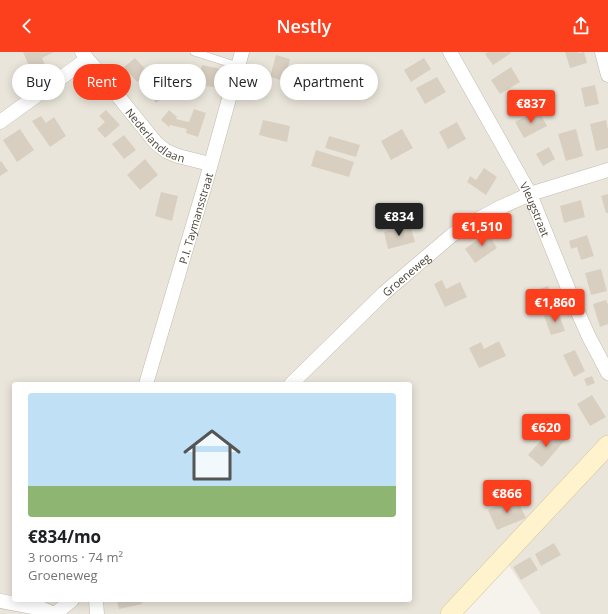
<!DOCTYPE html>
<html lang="en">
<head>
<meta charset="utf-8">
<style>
	body { margin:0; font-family:"Open Sans",sans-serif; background:#f2f2f2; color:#202124; height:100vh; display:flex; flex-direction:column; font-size:15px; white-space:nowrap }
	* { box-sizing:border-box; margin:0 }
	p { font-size:13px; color:#757577 }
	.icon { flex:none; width:22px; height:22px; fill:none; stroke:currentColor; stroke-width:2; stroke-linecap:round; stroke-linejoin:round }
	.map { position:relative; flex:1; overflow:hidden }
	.drawer { position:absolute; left:12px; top:330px; width:400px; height:220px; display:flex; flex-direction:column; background:#fff; border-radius:4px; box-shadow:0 2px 10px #0003 }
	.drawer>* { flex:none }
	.banner { position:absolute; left:12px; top:12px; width:400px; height:36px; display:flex; gap:8px }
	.price { position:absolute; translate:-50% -34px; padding:0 9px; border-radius:4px; background:#fc3f1d; color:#fff; font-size:13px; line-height:26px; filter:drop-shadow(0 1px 2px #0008) }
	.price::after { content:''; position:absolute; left:50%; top:24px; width:12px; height:9px; margin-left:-6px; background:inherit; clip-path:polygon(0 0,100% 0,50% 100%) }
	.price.selected { background:#222; color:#fff }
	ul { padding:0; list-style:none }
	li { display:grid; align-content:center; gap:8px; height:212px; padding:0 16px }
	li span { display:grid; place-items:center; height:124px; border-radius:4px; color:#555 }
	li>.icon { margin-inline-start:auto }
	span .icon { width:72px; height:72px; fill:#fffc; stroke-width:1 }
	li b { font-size:17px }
	.chip { padding:0 14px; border-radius:18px; background:#fff; box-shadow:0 2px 10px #0003; font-size:14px; line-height:36px }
	.chip.selected { background:#fc3f1d; color:#fff }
	header { display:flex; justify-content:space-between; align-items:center; height:52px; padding:0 16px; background:#fc3f1d; color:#fff; font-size:18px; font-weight:600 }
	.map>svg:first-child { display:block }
</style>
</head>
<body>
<header><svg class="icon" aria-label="back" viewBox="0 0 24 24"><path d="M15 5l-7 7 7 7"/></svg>Nestly<svg class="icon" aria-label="share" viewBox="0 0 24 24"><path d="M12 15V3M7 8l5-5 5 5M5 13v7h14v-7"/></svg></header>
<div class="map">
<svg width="608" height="562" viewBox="0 0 608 562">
	<rect width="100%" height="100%" fill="#f6f3ec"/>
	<path fill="#eae5da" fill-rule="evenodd" d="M0,0H608V562H541L500,500L442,562H0ZM14,332H410V548H14Z"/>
	<path fill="#d8cfc1" d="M23,0H54L42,6L46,15L32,21Z
		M488,0H510L511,1L493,13L485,2Z
		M565,0H578V1L584,0L587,11L570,16Z
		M276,3L290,7L287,19L293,21L291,31L270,25Z
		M135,6L148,20L137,30L124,15Z
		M424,6L431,17L411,30L404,18Z
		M202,13L221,17L217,36L197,32Z
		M511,15L520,30L500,42L491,28Z
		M437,25L446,40L425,52L416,36Z
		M159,26L171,39L156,51L145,37Z
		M595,33L599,52L585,55L581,36Z
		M517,44L523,57L512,63L506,49Z
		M194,57L206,61L198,85L186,81L187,77L170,73L169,75L161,68L169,58L177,65L176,67L189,70Z
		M106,58L120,73L105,86L97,77L105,70L99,64Z
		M538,58L547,74L524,86L515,70Z
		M41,64L46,71L54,65L66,84L50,95L32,69Z
		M263,68L290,74L287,90L259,83Z
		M606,68L608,78V96L596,99L590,72Z
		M457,70L466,87L448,97L439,80Z
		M20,77L34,98L17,110L3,88Z
		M402,77L413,96L391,108L381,89Z
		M576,77L583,104L566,109L558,82Z
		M124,83L136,98L124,107L112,92Z
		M329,84L360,93L356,105L325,96Z
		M549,95L555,107L543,114L536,102Z
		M316,98L354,110L349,125L311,114Z
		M145,107L158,123L140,138L127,123Z
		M1,109L8,119L0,124V110Z
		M484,116L497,125L486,143L467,130L470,124L476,128Z
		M161,140L178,144L172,169L155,164Z
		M608,142V161H606L601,144Z
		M581,148L585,165L564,171L560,154Z
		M410,173L415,190L388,197L384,180Z
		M489,179L494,186L492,188L497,196L475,211L465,197Z
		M587,183L594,204L581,208L577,195L571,197L569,189Z
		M601,217L607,239L591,243L585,221Z
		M442,228L446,237L460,230L467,245L445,255L434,232Z
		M548,234L553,249L536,255L531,240Z
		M606,248L608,253V272L600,275L593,252Z
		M558,259L565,279L551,283L544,264Z
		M499,289L506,304L479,316L469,296L481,290L484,297Z
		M575,298L585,319L574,325L563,303Z
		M592,324L595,331L587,334L584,327Z
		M592,343L606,365L590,374L577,352Z
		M551,377L565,388L542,415L528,403Z
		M516,445L526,466L497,478L488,458Z
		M554,491L561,503L541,514L535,502Z
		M530,505L538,518L521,528L513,515Z
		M117,548H141L142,552L119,557Z"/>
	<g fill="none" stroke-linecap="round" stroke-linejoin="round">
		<g stroke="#c2bbae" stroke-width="8">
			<path id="lane" d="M194,0L238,14"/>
		</g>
		<g stroke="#c2bbae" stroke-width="15">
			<g id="street">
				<path id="s1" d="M82,0L87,7L97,18L156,91L166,99L178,104L210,112"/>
				<path id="s2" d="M450,0L530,142L576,256L589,285L608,321"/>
				<path d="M602,0L608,23"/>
				<path d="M0,70L87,7"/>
				<path id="s3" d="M146,332L207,126L242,0"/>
				<path id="s4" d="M291,332L384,241L452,183L469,172L499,156L530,142L608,118"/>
				<path d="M96,548L97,562"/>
				<path d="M0,549L43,557L54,562"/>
				<path d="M55,562L72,548"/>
			</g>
		</g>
		<g stroke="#d6c79b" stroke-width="20">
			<path id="secondary" d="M450,562L608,393"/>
		</g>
		<use href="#lane" stroke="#fff" stroke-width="7"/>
		<use href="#street" stroke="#fff" stroke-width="14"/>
		<use href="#secondary" stroke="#fff3cd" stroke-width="19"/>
	</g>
	<g text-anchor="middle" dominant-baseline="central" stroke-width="3.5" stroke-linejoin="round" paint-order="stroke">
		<g font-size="11" fill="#4b4439" stroke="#fff">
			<text stroke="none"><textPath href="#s1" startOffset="112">Nederlandlaan</textPath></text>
			<text stroke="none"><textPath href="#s2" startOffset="179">Vleugstraat</textPath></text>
			<text stroke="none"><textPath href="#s3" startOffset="173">P.I. Taymansstraat</textPath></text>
			<text stroke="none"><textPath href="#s4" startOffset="159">Groeneweg</textPath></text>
		</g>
	</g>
</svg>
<b class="price" style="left:531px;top:72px">€837</b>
<b class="price selected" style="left:399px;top:185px">€834</b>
<b class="price" style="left:482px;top:195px">€1,510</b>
<b class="price" style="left:555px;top:271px">€1,860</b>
<b class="price" style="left:546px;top:396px">€620</b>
<b class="price" style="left:507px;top:462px">€866</b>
<div class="banner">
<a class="chip">Buy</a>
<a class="chip selected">Rent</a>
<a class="chip">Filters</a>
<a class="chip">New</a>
<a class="chip">Apartment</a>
</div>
<section class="drawer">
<ul>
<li><span style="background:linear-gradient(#bfe0f5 75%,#8fb573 0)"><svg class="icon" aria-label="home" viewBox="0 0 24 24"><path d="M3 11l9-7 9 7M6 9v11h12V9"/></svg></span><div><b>€834/mo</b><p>3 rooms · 74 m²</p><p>Groeneweg</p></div></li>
</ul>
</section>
</div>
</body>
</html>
